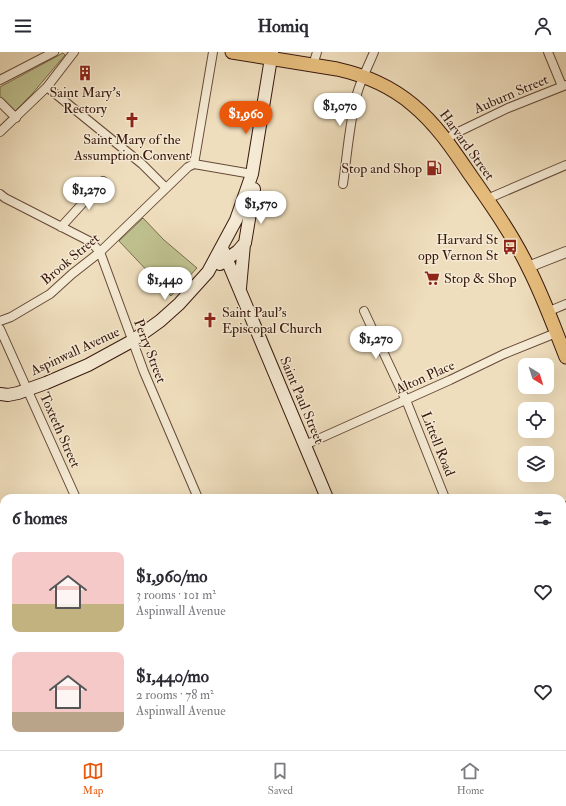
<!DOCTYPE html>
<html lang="en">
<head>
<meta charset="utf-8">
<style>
	body { margin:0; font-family:"IM FELL Double Pica",serif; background:#f7f7f7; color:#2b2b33; height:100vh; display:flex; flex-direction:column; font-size:15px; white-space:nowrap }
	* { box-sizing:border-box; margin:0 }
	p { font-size:13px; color:#7c7c81 }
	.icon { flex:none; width:22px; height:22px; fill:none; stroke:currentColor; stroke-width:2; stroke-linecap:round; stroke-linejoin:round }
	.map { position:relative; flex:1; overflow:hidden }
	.side { position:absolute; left:0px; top:442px; width:566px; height:256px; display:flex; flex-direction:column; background:#fff; border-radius:12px 12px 0 0; box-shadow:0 4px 16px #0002 }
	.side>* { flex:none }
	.needle { width:26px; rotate:142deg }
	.buttons { position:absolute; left:518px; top:306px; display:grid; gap:8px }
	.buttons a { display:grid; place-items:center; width:36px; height:36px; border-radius:8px; background:#fff; box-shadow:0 4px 16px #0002; font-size:20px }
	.price { position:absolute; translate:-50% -34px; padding:0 9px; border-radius:14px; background:#fff; color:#222; font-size:13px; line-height:26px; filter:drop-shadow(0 1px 2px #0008) }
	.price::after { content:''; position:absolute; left:50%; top:24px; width:12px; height:9px; margin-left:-6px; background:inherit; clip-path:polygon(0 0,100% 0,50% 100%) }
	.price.selected { background:#ea580c; color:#fff }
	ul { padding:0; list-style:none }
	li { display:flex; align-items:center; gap:12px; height:100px; padding:0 12px }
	li span { display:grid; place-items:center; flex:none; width:112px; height:80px; border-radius:8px; color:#555 }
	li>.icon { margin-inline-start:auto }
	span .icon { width:48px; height:48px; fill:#fffc; stroke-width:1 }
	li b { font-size:17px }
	h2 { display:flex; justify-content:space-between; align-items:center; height:48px; padding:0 12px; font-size:17px }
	header { display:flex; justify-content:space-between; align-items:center; height:52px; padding:0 12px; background:#fff; font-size:18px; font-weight:800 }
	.tabs { display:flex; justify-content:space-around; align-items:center; height:56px; border-top:1px solid #e1e1e2; background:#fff; font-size:11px; color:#7c7c81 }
	.tabs a { display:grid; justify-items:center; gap:2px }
	.tabs .selected { color:#ea580c }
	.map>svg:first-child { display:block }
</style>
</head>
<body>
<header><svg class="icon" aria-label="menu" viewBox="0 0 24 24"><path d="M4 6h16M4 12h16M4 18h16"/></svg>Homiq<svg class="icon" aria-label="person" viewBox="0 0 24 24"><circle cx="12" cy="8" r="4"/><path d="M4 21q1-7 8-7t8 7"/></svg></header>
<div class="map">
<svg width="566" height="698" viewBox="0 0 566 698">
	<rect width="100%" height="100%" fill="#efdebd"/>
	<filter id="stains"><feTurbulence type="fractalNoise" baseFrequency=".005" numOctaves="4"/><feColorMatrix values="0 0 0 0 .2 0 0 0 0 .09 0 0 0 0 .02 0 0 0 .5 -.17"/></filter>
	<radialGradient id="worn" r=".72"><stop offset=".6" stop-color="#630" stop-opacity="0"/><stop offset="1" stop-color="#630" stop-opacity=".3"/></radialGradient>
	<path fill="#bec08e" stroke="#7b6c4e" d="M63,1L65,3L32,42L13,61L0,47V35Z
		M143,166L164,188L197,216L171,244L119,189Z
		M116,694H248L241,698H112Z"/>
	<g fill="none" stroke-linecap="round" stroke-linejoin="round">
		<g stroke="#664a39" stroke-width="10">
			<path id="minor" d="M548,0L562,34
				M313,13L317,0
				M0,28L54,0
				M47,35L142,112L166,136
				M0,50L16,66
				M0,80L47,35L74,0
				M446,88L454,82L508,56L566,33
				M194,112L213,0
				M343,132C347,104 349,75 356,46C359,31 368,15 374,0
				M0,142L5,146L91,190L100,200L144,320L198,446
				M487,147L566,113
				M61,175L103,129
				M364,259L408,353L445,446
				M547,260L566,252
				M0,269L11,265L50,242L72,222L100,200L188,115L194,112L252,122
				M0,277L76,446
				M305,393L450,328L504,302L556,281
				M562,456L566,454
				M0,473L4,483
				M0,557L4,555
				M0,651L4,648
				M562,698L566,696"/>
		</g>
		<g stroke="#664a39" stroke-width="12">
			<path id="tertiary" d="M528,215L566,200"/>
		</g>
		<g stroke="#38180d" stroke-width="14">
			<path id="secondary" d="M222,196L327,446
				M220,212L238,199L245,191L254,137
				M240,236L244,192
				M0,342L8,343L18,341L46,331L88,313L132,289L160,269L179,252L208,220L236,168L252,122L272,0
				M562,582L566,580
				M461,694L464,698
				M336,698L343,694"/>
		</g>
		<g stroke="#38180d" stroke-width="15">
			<path id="primary" d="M232,0L337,17C364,23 392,35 413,53C436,72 452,96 469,121C490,151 512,182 528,215C543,244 554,275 566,305"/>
		</g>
		<use href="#minor" stroke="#f5ead4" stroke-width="8"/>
		<use href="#tertiary" stroke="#f5ead4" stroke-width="10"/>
		<use href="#secondary" stroke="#f5ead4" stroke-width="12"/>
		<use href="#primary" stroke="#e8bf7e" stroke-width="13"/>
	</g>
	<defs>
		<g id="building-bare" transform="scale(1.2)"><path d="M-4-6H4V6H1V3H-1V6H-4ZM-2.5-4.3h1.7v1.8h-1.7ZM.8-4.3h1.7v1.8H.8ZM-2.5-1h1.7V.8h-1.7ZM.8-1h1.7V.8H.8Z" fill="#8f2418" stroke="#f5ead4" stroke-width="2.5" paint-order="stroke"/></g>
		<g id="church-bare" transform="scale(1.2)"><path d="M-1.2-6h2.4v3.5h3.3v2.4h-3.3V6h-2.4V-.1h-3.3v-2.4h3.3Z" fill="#8f2418" stroke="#f5ead4" stroke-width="2.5" paint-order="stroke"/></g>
		<g id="fuel-bare" transform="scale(1.2)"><path d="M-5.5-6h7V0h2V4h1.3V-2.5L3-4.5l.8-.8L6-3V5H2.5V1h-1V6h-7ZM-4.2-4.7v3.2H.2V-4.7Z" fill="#8f2418" stroke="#f5ead4" stroke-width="2.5" paint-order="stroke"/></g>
		<g id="bus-bare" transform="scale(1.2)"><path d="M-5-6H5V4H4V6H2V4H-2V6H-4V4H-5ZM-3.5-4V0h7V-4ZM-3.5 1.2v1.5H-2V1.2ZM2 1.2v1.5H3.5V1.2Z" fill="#8f2418" stroke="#f5ead4" stroke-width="2.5" paint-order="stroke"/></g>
		<g id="supermarket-bare" transform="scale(1.2)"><path d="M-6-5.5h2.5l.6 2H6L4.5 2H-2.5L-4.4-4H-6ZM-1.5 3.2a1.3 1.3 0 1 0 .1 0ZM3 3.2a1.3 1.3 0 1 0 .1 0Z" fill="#8f2418" stroke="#f5ead4" stroke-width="2.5" paint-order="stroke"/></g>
	</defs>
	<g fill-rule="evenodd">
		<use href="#building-bare" x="85" y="21"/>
		<use href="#church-bare" x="132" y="68"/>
		<use href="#fuel-bare" x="434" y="116"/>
		<use href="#bus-bare" x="510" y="195"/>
		<use href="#supermarket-bare" x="432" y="226"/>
		<use href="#church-bare" x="210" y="268"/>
	</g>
	<g text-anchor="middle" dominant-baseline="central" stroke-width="3" stroke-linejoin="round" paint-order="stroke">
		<g font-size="14" fill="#38180d" stroke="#f5ead4">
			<text x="85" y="40">Saint Mary's<tspan x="85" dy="16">Rectory</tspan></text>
			<text x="132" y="87">Saint Mary of the<tspan x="132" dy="16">Assumption Convent</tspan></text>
			<text x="422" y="116" text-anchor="end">Stop and Shop</text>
			<text x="498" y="187" text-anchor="end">Harvard St<tspan x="498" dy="16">opp Vernon St</tspan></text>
			<text x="444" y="226" text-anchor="start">Stop &amp; Shop</text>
			<text x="222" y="260" text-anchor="start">Saint Paul's<tspan x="222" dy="16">Episcopal Church</tspan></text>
		</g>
		<g font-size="14" fill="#38180d" stroke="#f5ead4">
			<text transform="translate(511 42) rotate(-23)">Auburn Street</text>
			<text transform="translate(467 93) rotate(54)">Harvard Street</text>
			<text transform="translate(70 207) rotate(-40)">Brook Street</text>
			<text transform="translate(75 299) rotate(-25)">Aspinwall Avenue</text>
			<text transform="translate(150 299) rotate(69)">Perry Street</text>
			<text transform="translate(425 325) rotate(-24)">Alton Place</text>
			<text transform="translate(302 348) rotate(67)">Saint Paul Street</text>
			<text transform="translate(60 378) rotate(66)">Toxteth Street</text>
			<text transform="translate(438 392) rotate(68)">Littell Road</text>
		</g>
	</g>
	<rect width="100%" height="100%" filter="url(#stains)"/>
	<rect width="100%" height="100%" fill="url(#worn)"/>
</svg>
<div class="buttons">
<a><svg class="needle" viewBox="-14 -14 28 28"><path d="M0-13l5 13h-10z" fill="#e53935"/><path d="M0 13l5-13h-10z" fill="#7c7c81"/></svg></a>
<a><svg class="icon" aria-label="locate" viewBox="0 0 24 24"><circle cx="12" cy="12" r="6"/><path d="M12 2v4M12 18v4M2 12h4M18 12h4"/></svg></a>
<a><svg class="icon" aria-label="layers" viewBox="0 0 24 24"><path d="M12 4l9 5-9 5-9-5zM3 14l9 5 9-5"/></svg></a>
</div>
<b class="price" style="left:340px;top:75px">$1,070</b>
<b class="price selected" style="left:246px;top:83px">$1,960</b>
<b class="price" style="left:89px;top:159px">$1,270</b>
<b class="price" style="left:261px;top:173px">$1,570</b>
<b class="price" style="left:165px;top:249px">$1,440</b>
<b class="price" style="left:376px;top:308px">$1,270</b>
<section class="side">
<h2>6 homes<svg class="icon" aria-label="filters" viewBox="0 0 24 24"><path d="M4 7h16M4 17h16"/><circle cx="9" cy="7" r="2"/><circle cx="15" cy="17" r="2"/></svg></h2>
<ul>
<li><span style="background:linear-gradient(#f6c9c9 65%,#c2b280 0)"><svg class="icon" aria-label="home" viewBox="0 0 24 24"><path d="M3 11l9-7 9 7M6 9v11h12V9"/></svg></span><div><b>$1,960/mo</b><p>3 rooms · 101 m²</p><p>Aspinwall Avenue</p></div><svg class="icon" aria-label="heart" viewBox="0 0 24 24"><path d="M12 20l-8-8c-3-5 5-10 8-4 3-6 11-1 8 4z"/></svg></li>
<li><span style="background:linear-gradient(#f6c9c9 75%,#b9a48a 0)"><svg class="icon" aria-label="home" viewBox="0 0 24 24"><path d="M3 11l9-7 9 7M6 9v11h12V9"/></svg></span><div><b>$1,440/mo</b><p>2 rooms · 78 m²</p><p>Aspinwall Avenue</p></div><svg class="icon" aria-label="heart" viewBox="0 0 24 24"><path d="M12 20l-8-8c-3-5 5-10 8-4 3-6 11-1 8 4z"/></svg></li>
</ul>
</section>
</div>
<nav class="tabs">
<a class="selected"><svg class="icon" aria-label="map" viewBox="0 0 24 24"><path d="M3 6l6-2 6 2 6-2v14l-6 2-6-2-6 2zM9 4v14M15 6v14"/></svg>Map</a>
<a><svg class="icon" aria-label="saved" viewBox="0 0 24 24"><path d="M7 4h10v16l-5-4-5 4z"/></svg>Saved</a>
<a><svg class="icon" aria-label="home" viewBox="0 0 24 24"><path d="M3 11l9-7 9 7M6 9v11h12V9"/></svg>Home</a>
</nav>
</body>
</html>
